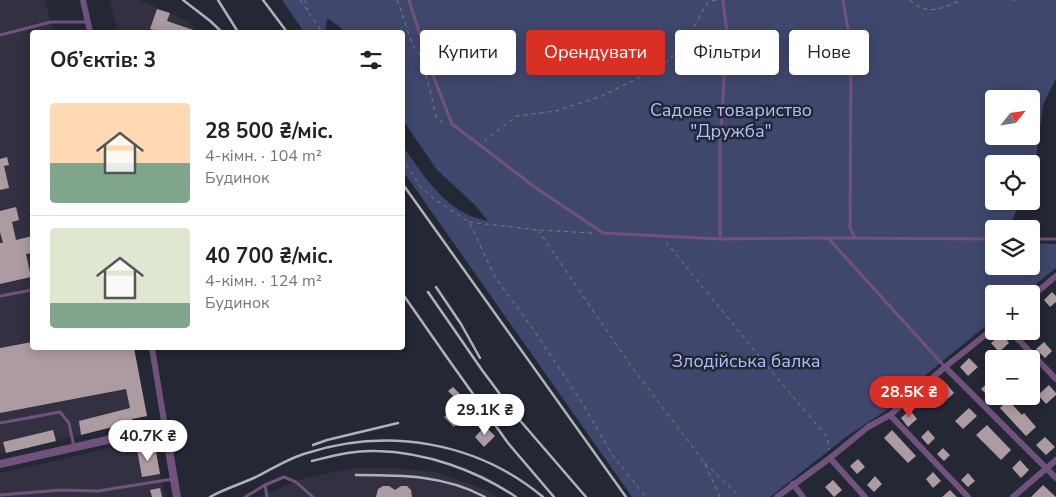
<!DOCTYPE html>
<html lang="uk">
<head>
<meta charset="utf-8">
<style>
	body { margin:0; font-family:"Nunito Sans",sans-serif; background:#f6f6f6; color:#222; height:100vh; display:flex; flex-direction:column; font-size:19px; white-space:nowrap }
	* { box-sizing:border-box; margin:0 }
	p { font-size:16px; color:#767676 }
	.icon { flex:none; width:28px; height:28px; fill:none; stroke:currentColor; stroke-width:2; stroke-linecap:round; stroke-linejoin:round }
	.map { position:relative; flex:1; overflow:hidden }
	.drawer { position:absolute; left:30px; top:30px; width:375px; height:320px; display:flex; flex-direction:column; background:#fff; border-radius:5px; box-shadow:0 2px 12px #0003 }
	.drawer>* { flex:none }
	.top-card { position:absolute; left:420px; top:30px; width:475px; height:45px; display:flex; gap:10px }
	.needle { width:32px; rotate:60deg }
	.fabs { position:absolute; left:985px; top:90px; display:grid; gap:10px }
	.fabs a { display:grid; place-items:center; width:55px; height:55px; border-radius:5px; background:#fff; box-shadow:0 2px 12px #0003; font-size:25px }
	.price { position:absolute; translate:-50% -42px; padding:0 11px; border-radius:18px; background:#fff; color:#222; font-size:16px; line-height:32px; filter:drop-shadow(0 1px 2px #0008) }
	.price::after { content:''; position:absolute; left:50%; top:30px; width:15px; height:11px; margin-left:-8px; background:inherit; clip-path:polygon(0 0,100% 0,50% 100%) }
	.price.on { background:#d93025; color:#fff }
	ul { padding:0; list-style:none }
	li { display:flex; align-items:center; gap:15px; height:125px; padding:0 20px }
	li+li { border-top:1px solid #e0e0e0 }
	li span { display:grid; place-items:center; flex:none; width:140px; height:100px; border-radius:5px; color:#555 }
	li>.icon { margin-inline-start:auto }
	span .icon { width:60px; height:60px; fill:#fffc; stroke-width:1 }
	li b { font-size:21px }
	h2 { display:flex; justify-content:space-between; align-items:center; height:60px; padding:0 20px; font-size:21px }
	.tag { padding:0 18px; border-radius:5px; background:#fff; box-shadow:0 2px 12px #0003; font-size:18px; line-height:45px }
	.tag.on { background:#d93025; color:#fff }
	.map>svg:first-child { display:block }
</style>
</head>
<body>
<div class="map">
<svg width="1056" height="497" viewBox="0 0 1056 497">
	<rect width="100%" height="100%" fill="#242734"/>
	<path fill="#323041" d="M0,0H45L53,32H32V348H134L147,416L132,419V422L0,454Z
		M109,0H139L188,21L198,32H118Z
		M153,438L165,497H0V473Z
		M356,468H395L436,472L487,490L498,497H259L306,477Z"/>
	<path fill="#3f476d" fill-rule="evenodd" d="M282,0H1056V78L1043,105L1036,158L1031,172V164H994V201H1021L1008,229H994V266H1031V243L1056,244V268L1024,294H994V319L927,374L891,407L846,437L770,497H632L403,171V147C426,178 447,214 488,221L476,206L437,170L403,120L402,32H344L341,28L327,18L326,29L328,32H304ZM994,99H1031V136H994Z"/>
	<path fill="#ad9ba2" d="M157,9L170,13L167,21L199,32H162L150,29Z
		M7,157L9,165L4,166L9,188L0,190V159Z
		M16,207L19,220L12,222L16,240L32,236V253L26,254L31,277L0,284V243H3L0,232V211Z
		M1052,292L1056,296V302L1050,307L1044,300Z
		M1002,334L1009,343L999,352L991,343Z
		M32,342V348H134L147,416L132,419V422L81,435L79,421L130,408L126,389L0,413V348Z
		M1044,342L1052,351L1045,358L1036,349Z
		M969,358L978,367L968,376L960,367Z
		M994,377V392L989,397L981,389Z
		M945,382L954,393L945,401L936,390Z
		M1049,385L1056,393V395L1046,404L1038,395Z
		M453,387L473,407L454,427L444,417L455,406L451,402L455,398L448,391Z
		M1008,400L1022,415L1024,413L1036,427L1026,436L1000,408Z
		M969,408L977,416L963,429L955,421Z
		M910,410L917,419L908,427L901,418Z
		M987,425L1011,450L1001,460L976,435Z
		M485,426L495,436L484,447L475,437Z
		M53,430L56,441L6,453L3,442Z
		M892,430L916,456L908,463L884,438Z
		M928,430L935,438L928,445L921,437Z
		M1045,437L1055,447L1046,455L1036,445Z
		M155,446L160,474L142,477L137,449Z
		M943,448L950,455L944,461L937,454Z
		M858,459L865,467L857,474L850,466Z
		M1020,460L1029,470L1021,478L1012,468Z
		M933,472L941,481L933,488L926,479Z
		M968,473L975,481L968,487L961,480Z
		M875,476L882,484L874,492L867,485Z
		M833,480L842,490L834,497L825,487Z
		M1043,485L1056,497H1031Z
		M383,486H389L395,490L401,486H407L411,490L412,497H376L378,489Z
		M160,488L162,497H152L150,490Z
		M950,490L957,497H942Z"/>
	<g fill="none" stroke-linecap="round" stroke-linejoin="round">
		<path stroke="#7b7d88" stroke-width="1" stroke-dasharray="4 4" stroke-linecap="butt" d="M300,0L322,32
			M305,0L308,10
			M397,0C404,15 409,44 420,55
			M910,0C928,17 942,8 962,0
			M1012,0H1015
			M426,75L437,119L446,124
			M484,141L517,116L556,111L602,96L644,75L665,63L682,48L708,2L717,0
			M402,158L420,186L434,199L469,222L495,277L533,329L581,401L613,456L646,497
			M469,222L538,230L592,233
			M538,230L629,363L704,462L720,497
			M666,242L768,367L827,437L829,450
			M705,463L740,497"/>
		<path stroke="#71527c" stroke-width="3" d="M409,0L431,70L452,124L536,188L603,233L720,239L828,238L945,367
			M843,0L851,47L850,228L855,238
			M0,35L51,22H88
			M828,238L994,239
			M720,239V144L727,33L723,0
			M1031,239H1056
			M0,296L32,290
			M0,423L60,412L69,423L74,447
			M265,485L267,497
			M0,495L61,490L98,491L173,479
			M245,497L265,485L284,477L296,482L313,497"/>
		<path stroke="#71527c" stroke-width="6" d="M83,0L90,32
			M1031,297L1056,276
			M1010,331L1056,379
			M152,348L165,427
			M945,367L1056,478
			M890,415L968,497
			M830,458L865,497
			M793,484L803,497
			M777,497L830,458L868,427L890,415L945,367L994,328
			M1013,497L1056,460"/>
		<path stroke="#71527c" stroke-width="8" d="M0,464L165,427L177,497"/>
		<path stroke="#b0b2bb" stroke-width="2.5" d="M183,0L209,20L222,32
			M218,0L238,32
			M263,0L287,32
			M402,183L626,497
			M436,287L461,324L480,358
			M428,292L482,370L517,417L586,497
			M402,293L446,356L508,443L554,497
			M313,445L327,440L398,423
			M312,461C333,456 354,450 376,451C425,452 476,470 516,497
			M356,475C401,475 444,475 485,497
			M210,497C224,489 241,484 256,477C272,469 289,458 307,453C388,427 477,442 543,497"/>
	</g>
	<g text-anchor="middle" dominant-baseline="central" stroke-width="5" stroke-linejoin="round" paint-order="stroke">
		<g font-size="18" fill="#b0bef7" stroke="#242734">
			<text x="731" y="110">Садове товариство<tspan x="731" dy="21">"Дружба"</tspan></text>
			<text x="746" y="361">Злодійська балка</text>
		</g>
	</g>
</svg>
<div class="fabs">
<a><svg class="needle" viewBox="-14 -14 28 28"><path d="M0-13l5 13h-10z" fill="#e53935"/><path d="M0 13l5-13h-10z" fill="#767676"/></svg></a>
<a><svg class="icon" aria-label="locate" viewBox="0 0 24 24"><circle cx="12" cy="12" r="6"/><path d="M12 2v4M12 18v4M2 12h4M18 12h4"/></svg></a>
<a><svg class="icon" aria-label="layers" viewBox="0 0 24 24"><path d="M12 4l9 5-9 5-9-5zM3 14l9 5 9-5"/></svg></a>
<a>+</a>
<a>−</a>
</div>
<b class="price on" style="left:909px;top:418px">28.5K ₴</b>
<b class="price" style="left:485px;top:436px">29.1K ₴</b>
<b class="price" style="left:148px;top:462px">40.7K ₴</b>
<div class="top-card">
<a class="tag">Купити</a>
<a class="tag on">Орендувати</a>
<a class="tag">Фільтри</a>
<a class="tag">Нове</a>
</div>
<section class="drawer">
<h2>Об’єктів: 3<svg class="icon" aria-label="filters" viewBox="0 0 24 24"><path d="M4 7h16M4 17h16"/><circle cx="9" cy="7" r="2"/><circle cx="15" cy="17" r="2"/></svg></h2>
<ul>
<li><span style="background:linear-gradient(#ffd9b3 60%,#7fa58c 0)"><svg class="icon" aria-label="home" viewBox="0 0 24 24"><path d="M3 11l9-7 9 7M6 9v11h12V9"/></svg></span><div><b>28 500 ₴/міс.</b><p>4-кімн. · 104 m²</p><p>Будинок</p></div></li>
<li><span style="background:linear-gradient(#dfe7d0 75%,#7fa58c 0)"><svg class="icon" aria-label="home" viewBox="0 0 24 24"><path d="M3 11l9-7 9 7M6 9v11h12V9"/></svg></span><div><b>40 700 ₴/міс.</b><p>4-кімн. · 124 m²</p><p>Будинок</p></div></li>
</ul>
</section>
</div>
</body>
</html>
